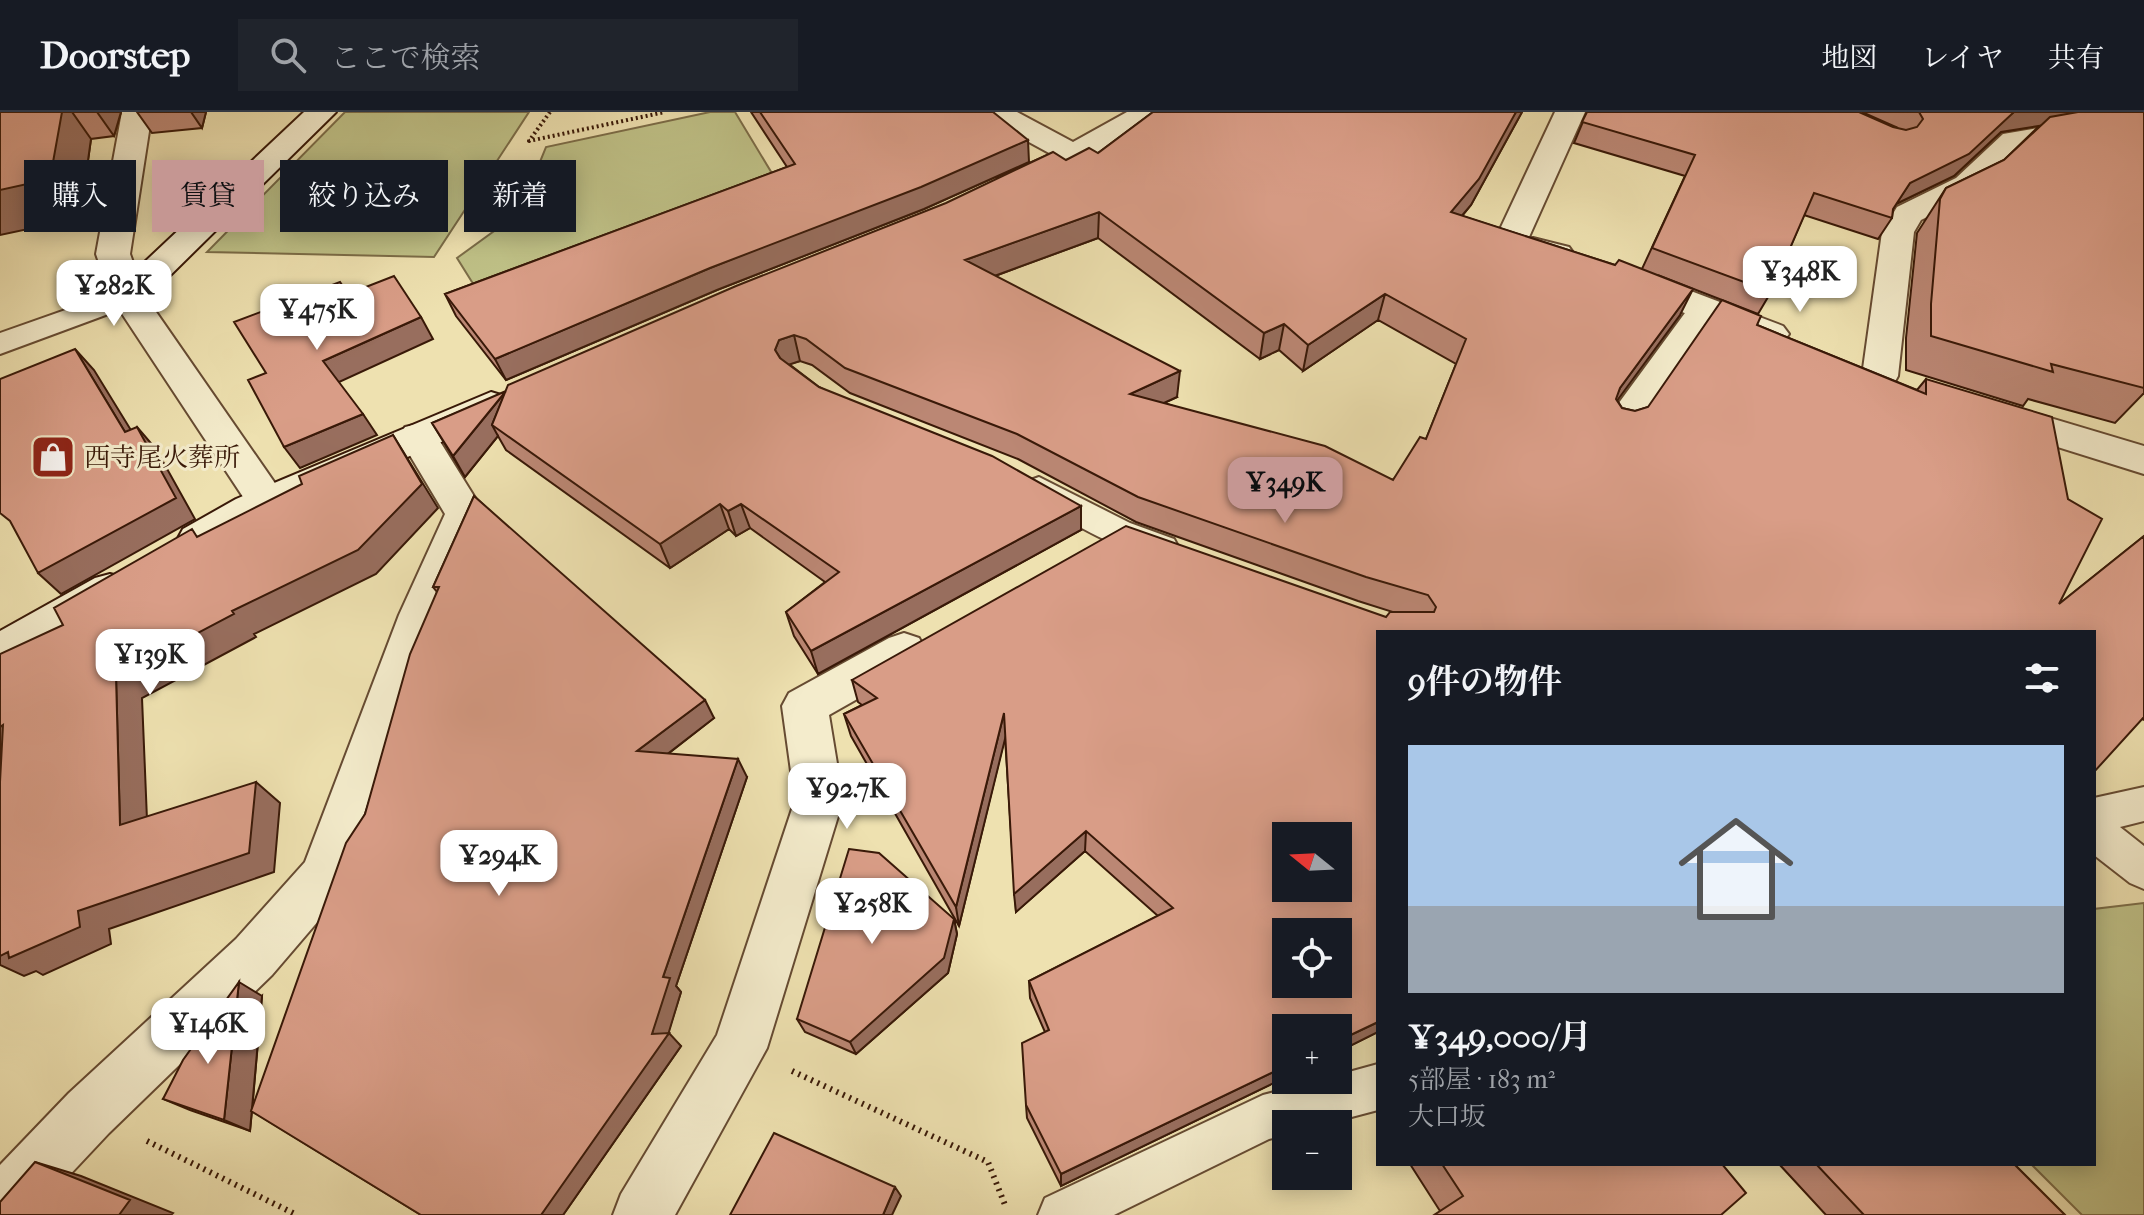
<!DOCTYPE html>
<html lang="ja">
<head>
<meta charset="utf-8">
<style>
	body { margin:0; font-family:"IM FELL French Canon","Noto Serif JP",serif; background:#20242c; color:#f1f3f6; height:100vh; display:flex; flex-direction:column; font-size:30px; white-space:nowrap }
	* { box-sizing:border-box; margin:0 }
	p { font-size:26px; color:#9ea1a6 }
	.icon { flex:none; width:44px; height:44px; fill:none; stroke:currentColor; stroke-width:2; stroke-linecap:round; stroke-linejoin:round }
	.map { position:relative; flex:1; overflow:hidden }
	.side { position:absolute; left:1376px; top:518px; width:720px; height:536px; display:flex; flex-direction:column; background:#171b24; border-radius:0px; box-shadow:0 4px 20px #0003 }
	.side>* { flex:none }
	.top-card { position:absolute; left:24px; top:48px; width:760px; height:72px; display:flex; gap:16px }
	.needle { width:52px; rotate:288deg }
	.tools { position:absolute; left:1272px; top:710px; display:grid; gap:16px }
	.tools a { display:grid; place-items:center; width:80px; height:80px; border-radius:0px; background:#171b24; box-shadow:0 4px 20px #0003; font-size:40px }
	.price { position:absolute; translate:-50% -68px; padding:0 18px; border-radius:16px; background:#fff; color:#222; font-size:26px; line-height:52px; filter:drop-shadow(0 2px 4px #0008) }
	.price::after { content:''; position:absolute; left:50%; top:48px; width:24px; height:18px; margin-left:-12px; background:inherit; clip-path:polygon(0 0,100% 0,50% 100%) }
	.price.current { background:#c59692; color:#111 }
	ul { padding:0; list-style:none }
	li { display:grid; align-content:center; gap:16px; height:424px; padding:0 32px }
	li span { display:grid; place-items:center; height:248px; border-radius:0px; color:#555 }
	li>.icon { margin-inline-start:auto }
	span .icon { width:144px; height:144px; fill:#fffc; stroke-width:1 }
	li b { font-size:34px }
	h2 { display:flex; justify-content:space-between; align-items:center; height:96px; padding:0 32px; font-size:34px }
	.pill { padding:0 28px; border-radius:0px; background:#171b24; box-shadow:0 4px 20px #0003; font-size:28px; line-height:72px }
	.pill.current { background:#c59692; color:#111 }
	header { display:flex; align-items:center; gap:48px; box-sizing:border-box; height:112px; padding:0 40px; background:#171b24; border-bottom:2px solid #363941 }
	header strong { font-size:38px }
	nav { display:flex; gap:44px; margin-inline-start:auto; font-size:28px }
	.search { width:560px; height:72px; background:#20242c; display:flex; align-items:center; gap:20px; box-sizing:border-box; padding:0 28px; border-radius:0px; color:#9ea1a6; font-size:30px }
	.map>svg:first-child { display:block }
</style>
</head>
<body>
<header>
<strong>Doorstep</strong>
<div class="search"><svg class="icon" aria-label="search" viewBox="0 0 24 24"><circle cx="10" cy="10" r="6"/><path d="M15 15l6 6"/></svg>ここで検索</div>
<nav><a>地図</a><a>レイヤ</a><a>共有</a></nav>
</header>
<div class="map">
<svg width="2144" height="1103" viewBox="0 0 2144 1103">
	<rect width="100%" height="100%" fill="#eee1b0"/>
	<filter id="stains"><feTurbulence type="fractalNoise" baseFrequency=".0025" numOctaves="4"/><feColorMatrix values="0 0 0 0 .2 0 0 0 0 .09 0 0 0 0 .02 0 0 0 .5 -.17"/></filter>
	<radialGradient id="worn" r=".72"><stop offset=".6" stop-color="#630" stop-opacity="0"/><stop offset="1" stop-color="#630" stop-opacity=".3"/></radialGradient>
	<path fill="#bfc187" stroke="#7c6d48" stroke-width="2" d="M345,0H529L434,145L207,140Z
		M710,0H735L779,73L477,178L457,146L519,101L546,35Z
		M2144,791V1103H2082L2031,1052H2094V797Z"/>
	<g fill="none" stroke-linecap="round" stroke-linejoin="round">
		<g stroke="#664b32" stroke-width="4">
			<path id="lane" d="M128,176L138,179L142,185L138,191L0,242V221Z
				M1703,187L1713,190L1717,196L1632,319L1621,322L1610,319L1606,311L1610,303L1693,190Z
				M1039,365L1130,411L1174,427L1179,436L1174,445C1141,455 1059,403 1028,385L1023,377L1028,369Z
				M2144,675V709L2120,715L2144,734V777L2130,771L2094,743V686Z
				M1378,952V998L1325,1012H1286V1023L1269,1027L1114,1103H1038L1045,1086L1263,983L1320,968H1338V963Z"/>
		</g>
		<g stroke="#664b32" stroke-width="4">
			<path id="street" d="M122,0H152L130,142L145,184L281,380L287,390L281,400L267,405L253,400L111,185L96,142Z
				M980,0H1017L1073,30L1127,0H1164L1159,6L1084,48L1073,51L1062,48L985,6Z
				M1555,0H1585L1529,125L1569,135L1574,142L1569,149L1557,152L1498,137L1494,130Z
				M2132,0H2144V16L2024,36L1978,80L1921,108L1914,120L1898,264L1893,273L1880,276L1867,273L1862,264L1882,120L1897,95L1956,66L2003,22Z
				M1630,156L1783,214L1789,222L1783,230L1771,234L1759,230L1618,175L1613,167L1618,159Z
				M1997,290L2144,334V362L1984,312L1978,303L1984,294Z
				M418,312L431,315L485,402L441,503L343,780L272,863L109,1021L32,1103H0V1053L69,981L236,827L305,750L399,503L445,402L399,325L405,315Z
				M904,521L919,526L926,539L919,552L829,603L843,688L767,936L675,1103H613L621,1082L717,923L795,688L782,594L789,581L889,526Z"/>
		</g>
		<g stroke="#391908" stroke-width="4">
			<path id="secondary" d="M304,0H336L140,193L128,196L116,193L111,185L116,177Z
				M1073,33L1084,36L1088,42L1084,48L1021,79L1010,81L999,79L994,72L999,65Z
				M491,280L504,284L510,293L504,302L264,409L211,439L197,443L183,439L177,428L183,417L236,387Z
				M110,462L125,466L131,478L125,490L15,553L0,558V519L95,466Z"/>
		</g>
		<path stroke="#391908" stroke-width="4" stroke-dasharray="2 3" stroke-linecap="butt" d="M550,0L529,29L665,0"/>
		<path stroke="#391908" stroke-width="6" stroke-dasharray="2 5" stroke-linecap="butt" d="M792,959L988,1050L1005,1093
			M147,1029L297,1103"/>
		<use href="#lane" fill="#f4eccc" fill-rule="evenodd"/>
		<use href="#street" fill="#f4eccc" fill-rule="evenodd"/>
		<use href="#secondary" fill="#f4eccc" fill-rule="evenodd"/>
	</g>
	<path fill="#bb8774" stroke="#391908" stroke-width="2" fill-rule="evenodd" d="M0,0H121L114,24L91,27L80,106Z
		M137,0H206L202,16L152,21Z
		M751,0H993L1029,50L924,97L717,178L506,268L456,204L445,182L787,55Z
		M1153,0H1522L1471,93L1462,104L1615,153L1642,157L1685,64L1574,31L1587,0L1898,16L1862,0H2144V282H2143L2115,311L2028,287L2023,294L1906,258V226L1917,121L1946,76L2004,48L2040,13L2001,20L1954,64L1896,92L1893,97L1892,106L1878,127L1804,103L1771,180L1758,202L1660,164L1680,203L1617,288L1622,296L1635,299L1648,295L1757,213L1917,278L1926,267L2059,492L2144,424V608L2142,607L2094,520H1378V920L1338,940V916H1286V965L1061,1074L1027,1006L1026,993L1045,920L1030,886L1029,869L1158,804L1085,739L1016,800L1005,625L959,814L851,624L844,602L862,593L858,590L852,568L1386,505L1393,500L1358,489L1136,410L1018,347L850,281L812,253L800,249L789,252L819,275L1081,418L818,562L794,524L786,500L825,470L750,416L736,424L729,417L670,456L506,338L498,324L465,365L432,311L1066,48L1098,41ZM1098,126L1260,247L1279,238L1303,259L1378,208L1456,252L1426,327L1393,368L1164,291L1177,285L995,164Z
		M474,384L714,606L668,642L747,665L676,874L681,880L668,921L681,934L563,1103H421L252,999L250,1019L190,998L163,987L262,884L252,999L365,702L437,480L433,475Z
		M954,807L957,822L948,861L856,942L805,920L797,907Z
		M1410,1052H1722L1440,1099Z
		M1779,1052H2014L2065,1103H1826Z"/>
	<path fill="#986e5e" stroke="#391908" stroke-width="2" d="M62,0H72L91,27L80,106L0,123V78Z
		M97,0H121L114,24Z
		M191,0H206L202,16Z
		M1516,0H1522L1471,93L1443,126L1451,100Z
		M2014,0H2125L2001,20L1954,64L1896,92L1910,71Z
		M1028,28L1029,50L924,97L717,178L506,268L495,247L710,156Z
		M1099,100L1098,126L967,174L965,148Z
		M1693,177L1680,203L1608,301L1620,276Z
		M1385,182L1378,208L1303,259L1308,233Z
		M421,205L433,227L337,271L323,249Z
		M1284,212L1279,238L1260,247L1264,221Z
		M794,223L800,249L785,254L775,238L779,228Z
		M75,237L94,258L145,341L125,320Z
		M1180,259L1177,285L1129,307L1130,282Z
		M506,279L492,313L498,324L465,365L453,344Z
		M363,302L377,323L300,356L284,335Z
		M137,315L156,337L195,407L61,482L38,461Z
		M393,323L438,396L376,462L254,522L256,525L142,586L148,732L120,713L116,564L232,499Z
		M720,392L729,417L670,456L660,432Z
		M741,392L750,416L736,424L728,399Z
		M1081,394V418L818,562L811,539Z
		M705,588L714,606L648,657L637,639Z
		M1004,601L1006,623L959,814L956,795Z
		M3,613L33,634L0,651V615Z
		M738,647L747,665L676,874L681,880L668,923L669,921L681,934L563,1103H541L652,922L663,865Z
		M256,670L280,691L274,760L109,817L111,832L43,863L36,859L24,864L0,853V844Z
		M1086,719L1085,739L1016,800L1014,782Z
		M954,807L957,822L948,861L856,942L850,930Z
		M239,870L262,884L250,1019L224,1008Z
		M1378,910V920L1338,940V929Z
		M1286,954V965L1061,1074V1062Z
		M35,1050L81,1064L173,1101L171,1103H119Z
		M895,1075L901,1084L892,1103H883Z"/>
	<path fill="#d99d87" stroke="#391908" stroke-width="2" fill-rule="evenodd" d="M0,0H62L50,67L0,78Z
		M760,0H993L1028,28L921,75L710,156L495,247L445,182L795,52Z
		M1153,0H1516L1479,67L1451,100L1615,153L1619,148L1693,177L1620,276L1616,287L1622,296L1635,299L1648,295L1722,188L1761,204L1757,213L1926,282V267L2052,305L2068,387L2102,407L2059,492L2144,424V605L2094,660V520H1378V910L1338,929V916H1286V954L1061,1062L1026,993L1022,931L1049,918L1029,869L1173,796L1086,719L1014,782L1004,601L956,795L844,602L877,586L852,568L1126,414L1386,505L1390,500H1434L1436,495L1428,483L1366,465L1138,385L1017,322L845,256L806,227L794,223L779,228L775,238L780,246L819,275L992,344L1081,394L811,539L786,500L839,460L741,392L728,399L720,392L660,432L492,313L508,273L736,174L946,91L1053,40L1066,48L1089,36L1098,41ZM1099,100L1264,221L1284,212L1308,233L1385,182L1466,227L1426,327L1420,325L1393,368L1325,334L1130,282L1180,259L965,148ZM1286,724H1338V776H1286ZM1286,820H1338V872H1286Z
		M1587,0H1859L1893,15L1906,18L1917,15L1923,7L1919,0H2014L1969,42L1910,71L1893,97L1892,106L1814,81L1771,180L1652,136L1695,43L1582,10Z
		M2078,0H2144V276L2051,252L2053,260L1931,224V192L1940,87L1946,76L2004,48L2050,5Z
		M394,164L421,205L323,249L363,302L284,335L248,268L266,261L234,210L340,170L348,182Z
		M75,237L125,320L137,315L176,386L38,461L10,409L0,401V267Z
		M506,279L453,344L432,311Z
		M393,323L422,372L358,438L232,499L234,502L116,564L120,713L256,670L249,741L78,799L80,815L9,846L8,840L0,844V670L3,613L0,615V542L63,513L54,496L192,417L197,425L302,372L299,364Z
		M474,384L705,588L637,639L738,647L663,865L670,866L652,922L669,921L541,1103H421L251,999L346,731L365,702L410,542L439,475H433Z
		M849,737L879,741L954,807L944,846L850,930L797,907Z
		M239,870L224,1008L163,987L183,948Z
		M774,1021L895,1075L883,1103H730Z
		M35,1050L130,1088L119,1103H0V1090Z
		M1442,1052H1722L1746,1081L1721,1103H1434L1463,1084Z
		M1816,1052H2014L2065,1103H1864Z"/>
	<defs>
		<g id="shop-square" transform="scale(2.3)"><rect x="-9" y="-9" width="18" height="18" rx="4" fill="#8f2418" stroke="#f4eccc"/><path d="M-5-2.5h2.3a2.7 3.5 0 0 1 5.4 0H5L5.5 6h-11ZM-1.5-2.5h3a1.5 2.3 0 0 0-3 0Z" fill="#fff"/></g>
	</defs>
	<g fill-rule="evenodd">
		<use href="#shop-square" x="53" y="345"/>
	</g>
	<g text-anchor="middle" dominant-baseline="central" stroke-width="6" stroke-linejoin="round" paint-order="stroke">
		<g font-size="26" fill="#391908" stroke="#f4eccc" text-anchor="start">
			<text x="84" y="345">西寺尾火葬所</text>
		</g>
	</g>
	<rect width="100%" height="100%" filter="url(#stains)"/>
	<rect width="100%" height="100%" fill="url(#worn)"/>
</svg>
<div class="tools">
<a><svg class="needle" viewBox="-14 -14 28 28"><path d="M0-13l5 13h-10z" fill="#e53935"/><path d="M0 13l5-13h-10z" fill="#9ea1a6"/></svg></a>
<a><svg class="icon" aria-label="locate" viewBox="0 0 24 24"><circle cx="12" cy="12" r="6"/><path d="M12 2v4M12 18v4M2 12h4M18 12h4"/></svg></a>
<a>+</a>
<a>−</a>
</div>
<b class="price" style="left:1800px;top:202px">¥348K</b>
<b class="price" style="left:114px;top:216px">¥282K</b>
<b class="price" style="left:317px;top:240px">¥475K</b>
<b class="price current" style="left:1285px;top:413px">¥349K</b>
<b class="price" style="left:150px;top:585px">¥139K</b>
<b class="price" style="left:847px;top:719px">¥92.7K</b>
<b class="price" style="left:499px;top:786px">¥294K</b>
<b class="price" style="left:872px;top:834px">¥258K</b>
<b class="price" style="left:208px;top:954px">¥146K</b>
<div class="top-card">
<a class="pill">購入</a>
<a class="pill current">賃貸</a>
<a class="pill">絞り込み</a>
<a class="pill">新着</a>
</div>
<section class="side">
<h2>9件の物件<svg class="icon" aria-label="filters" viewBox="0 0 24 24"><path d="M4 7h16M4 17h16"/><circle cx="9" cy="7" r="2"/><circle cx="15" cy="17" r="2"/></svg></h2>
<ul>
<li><span style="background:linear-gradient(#a9c7e8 65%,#9aa5b1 0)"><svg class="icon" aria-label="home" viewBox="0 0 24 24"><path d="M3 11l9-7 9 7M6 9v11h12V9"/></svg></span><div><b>¥349,000/月</b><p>5部屋 · 183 m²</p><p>大口坂</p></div></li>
</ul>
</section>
</div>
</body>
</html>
